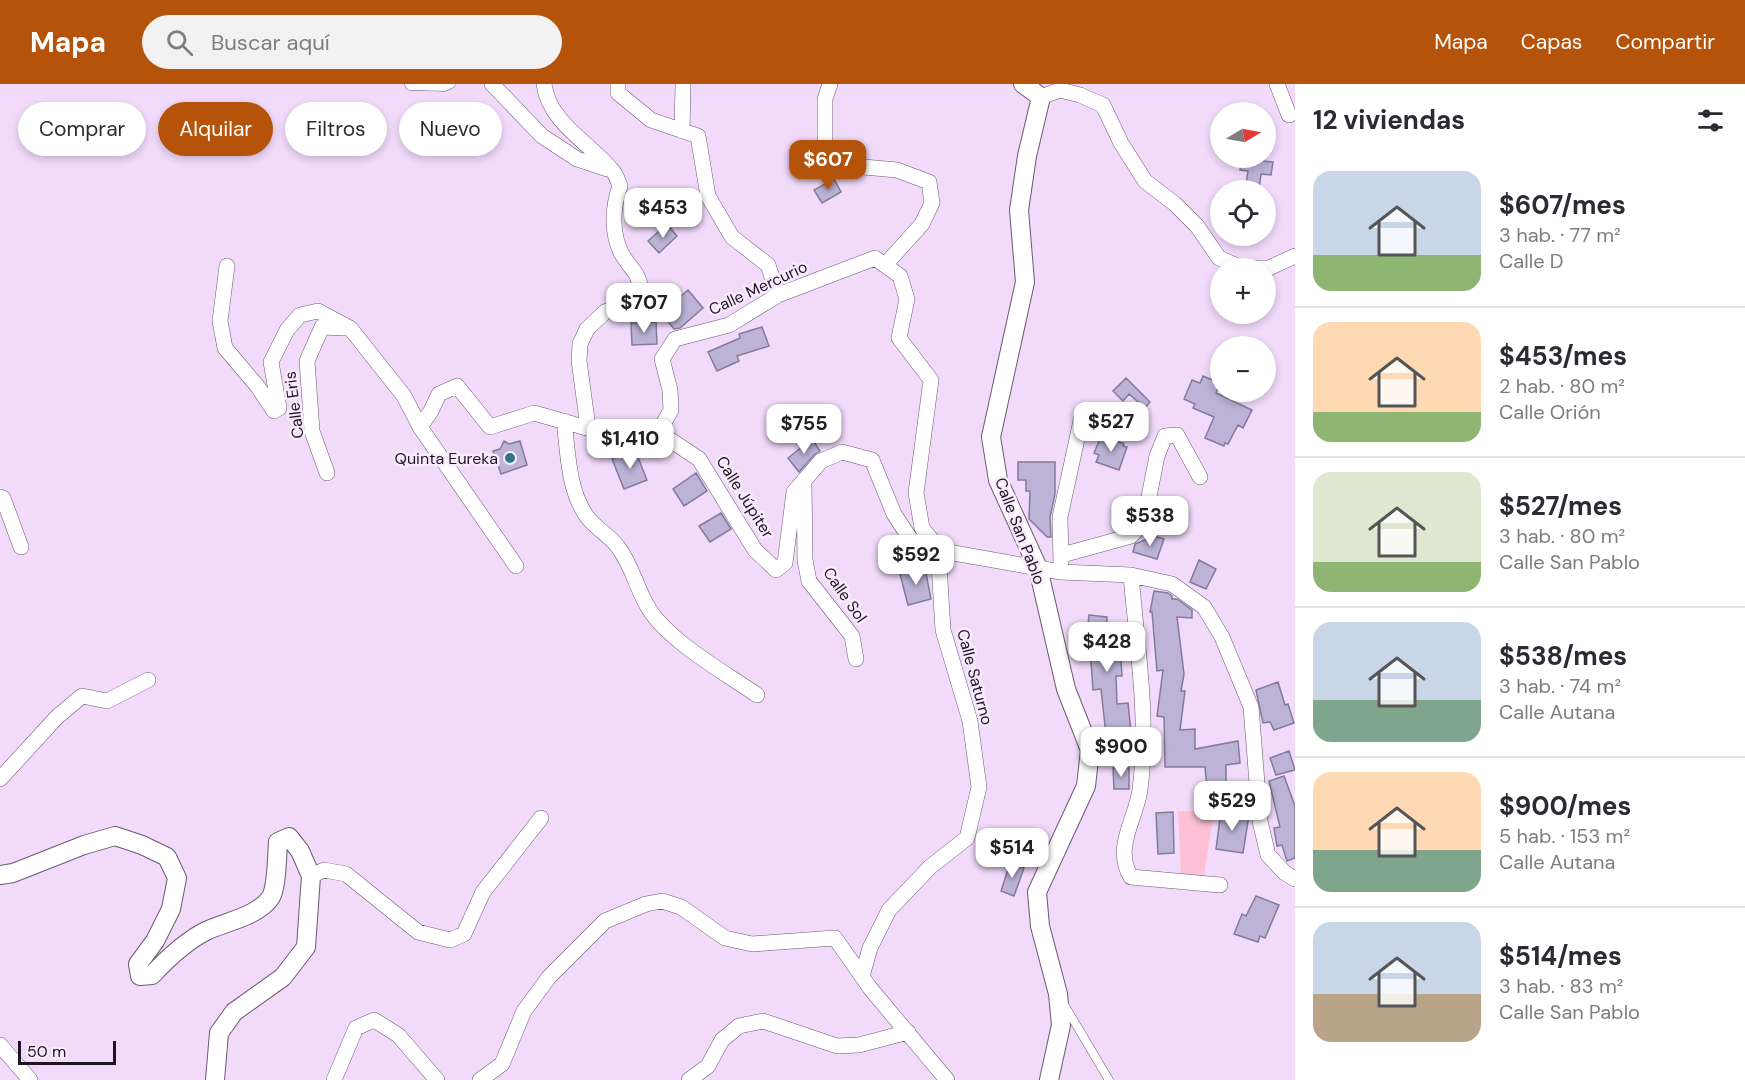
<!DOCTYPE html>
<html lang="es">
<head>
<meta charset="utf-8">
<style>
	body { margin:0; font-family:"DM Sans",sans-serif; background:#f2f2f3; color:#2b2b33; height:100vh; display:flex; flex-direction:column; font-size:22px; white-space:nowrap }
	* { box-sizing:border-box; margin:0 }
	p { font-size:20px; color:#7c7c81 }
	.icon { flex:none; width:33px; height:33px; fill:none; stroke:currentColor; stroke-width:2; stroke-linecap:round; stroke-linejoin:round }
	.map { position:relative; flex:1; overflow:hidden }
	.details { display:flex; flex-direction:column; background:#fff; width:450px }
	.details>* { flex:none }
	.guide { position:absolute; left:18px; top:18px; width:570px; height:54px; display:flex; gap:12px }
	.needle { width:39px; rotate:80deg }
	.buttons { position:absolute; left:1210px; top:18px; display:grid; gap:12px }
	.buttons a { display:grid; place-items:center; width:66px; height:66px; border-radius:50%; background:#fff; box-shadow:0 3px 9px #0003; font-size:30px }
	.scale { position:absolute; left:18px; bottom:15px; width:98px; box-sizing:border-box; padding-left:6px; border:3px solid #1e1521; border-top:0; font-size:16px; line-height:21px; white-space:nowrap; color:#1e1521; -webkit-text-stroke:4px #f9ebfe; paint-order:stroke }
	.price { position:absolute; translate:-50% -51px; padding:0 14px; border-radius:12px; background:#fff; color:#222; font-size:20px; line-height:39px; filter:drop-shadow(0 2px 3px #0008) }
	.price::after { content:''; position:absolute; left:50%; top:36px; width:18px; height:14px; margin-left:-9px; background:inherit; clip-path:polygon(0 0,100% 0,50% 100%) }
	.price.current { background:#b45309; color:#fff }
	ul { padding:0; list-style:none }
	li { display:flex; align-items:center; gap:18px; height:150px; padding:0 18px }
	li+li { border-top:2px solid #e1e1e2 }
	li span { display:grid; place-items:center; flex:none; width:168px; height:120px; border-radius:18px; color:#555 }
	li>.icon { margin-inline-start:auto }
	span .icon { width:72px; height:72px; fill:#fffc; stroke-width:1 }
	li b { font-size:26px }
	h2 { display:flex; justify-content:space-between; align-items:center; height:72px; padding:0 18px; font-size:26px }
	.pill { padding:0 21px; border-radius:27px; background:#fff; box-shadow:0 3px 9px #0003; font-size:21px; line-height:54px }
	.pill.current { background:#b45309; color:#fff }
	header { display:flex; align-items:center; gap:36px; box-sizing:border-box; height:84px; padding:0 30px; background:#b45309; color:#fff }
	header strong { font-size:28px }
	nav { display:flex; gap:33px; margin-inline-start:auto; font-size:21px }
	.search { width:420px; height:54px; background:#f2f2f3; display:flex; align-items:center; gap:15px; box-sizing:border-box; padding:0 21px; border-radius:33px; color:#7c7c81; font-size:22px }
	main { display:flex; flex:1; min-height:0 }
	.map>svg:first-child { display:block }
</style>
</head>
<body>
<header>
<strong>Mapa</strong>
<div class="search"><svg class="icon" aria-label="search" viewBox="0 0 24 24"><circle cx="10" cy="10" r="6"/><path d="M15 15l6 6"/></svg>Buscar aquí</div>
<nav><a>Mapa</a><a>Capas</a><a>Compartir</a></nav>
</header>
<main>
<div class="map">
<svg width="1295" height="996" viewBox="0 0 1295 996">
	<rect width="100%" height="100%" fill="#f1dafa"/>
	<path fill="#fec0d6" d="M1178,727L1214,728L1204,791L1181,790Z"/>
	<path fill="#bcb3d6" stroke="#837b9b" stroke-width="1.5" d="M1242,74L1251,75L1252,74H1264L1263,77L1273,78L1271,91L1261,90L1259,106H1245L1248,87L1240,86Z
		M834,95L841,108L822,119L814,106Z
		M667,140L677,152L659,169L648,157Z
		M688,206L703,224L680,244L674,245L661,229Z
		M656,238L657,260L632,261L631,239Z
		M762,243L769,262L737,272L739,277L717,287L708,268L740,254L739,250Z
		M1203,292L1220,299L1216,309L1252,326L1243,344L1238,341L1228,360L1225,359L1224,362L1205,354L1214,333L1193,324L1195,320L1184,315L1192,296L1200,299Z
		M1126,294L1150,318L1145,324L1129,310L1123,317L1113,307Z
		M1109,354L1124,360L1123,362L1127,363L1119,386L1096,378L1099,371L1094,369L1100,355L1108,357Z
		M812,355L820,367L814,371L799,388L788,374Z
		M504,357L509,360L520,357L527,381L501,390L493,367L500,365Z
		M635,366L647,396L624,405L612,375Z
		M1018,378H1055V410L1050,433L1051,453H1047L1029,435L1030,407H1026V396H1018Z
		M696,389L707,407L684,422L673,405Z
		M721,429L731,445L710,458L699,442Z
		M1151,451L1164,455L1157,475L1133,468L1135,460L1150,454Z
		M1199,476L1216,485L1206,505L1190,498Z
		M925,484L931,515L908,521L900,490Z
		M1154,507L1168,509L1172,512V515H1177L1192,526V534L1177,533L1184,590L1181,607H1185L1180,646L1195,645V665L1238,657L1240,679L1226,681V714L1208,715L1205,683H1165L1164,633L1157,632L1163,586L1157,587L1152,528H1150Z
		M1089,531L1107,533V542H1117L1115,577L1121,576L1122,592H1116L1117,620L1128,619L1131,648L1106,651L1101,605L1093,606L1090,564H1085Z
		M1278,598L1285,621L1288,620L1294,639L1274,646L1270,638L1263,639L1256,606Z
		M1289,667L1295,686L1276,691L1270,674Z
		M1113,684H1129V705H1114Z
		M1284,692L1295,722V774L1287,777L1282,761L1277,762L1274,744L1280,743L1269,697Z
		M1221,727L1249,731L1243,769L1216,765Z
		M1173,728L1174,769L1158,770L1156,729Z
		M1010,779L1024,784L1014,812L1001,807Z
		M1256,812L1279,821L1265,854L1260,852L1258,858L1234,850L1242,830L1246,832Z"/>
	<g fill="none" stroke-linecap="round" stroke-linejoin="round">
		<g stroke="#6c5873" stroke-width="9">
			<path id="service" d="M409,0L410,2L445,3L451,0
				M1065,922L1109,996"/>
		</g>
		<g stroke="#6c5873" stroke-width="16">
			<path id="minor" d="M492,0L542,52L577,75L607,85
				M544,0C549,39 589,58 612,86C616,90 618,97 620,102C612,124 611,152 623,172C632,187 638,187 641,206L629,218L605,228L587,245L580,260L579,277L588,343
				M618,0V9L651,36L698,52L708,112L732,153L768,181L778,211
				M830,0L825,15V59L841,81L897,86L929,98L932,119L922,140L885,181
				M1277,0L1289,31
				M1041,13L1060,6L1080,11L1103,21L1121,59L1145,97L1175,120L1197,142L1219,174L1242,184
				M682,47L683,0
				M227,182L220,237L225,264L258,303L274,327L279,324L271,278L287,246L300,231L318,227L350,244L404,312L420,343L431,327L439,310L457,302L490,343L534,329L608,350L666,353L699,375L755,466L776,486L785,479L794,408L821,377L842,368L872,376L894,430L911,456L948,468L1038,484L1061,488L1131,491L1172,500L1204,523L1222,553L1251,623L1260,737L1268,771L1285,789L1295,795
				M1258,184H1269L1295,172
				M564,337C568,368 568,408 588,434C597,445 610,452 618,463C632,481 637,506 649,525C670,558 724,588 757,611
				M420,343L516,482
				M656,353L671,326L670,306L662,275L675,255L729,241L778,211L875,174L900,192L907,215L899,254L931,296L916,409L922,444L938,464L943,546L970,637L979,703L967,754L930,783L889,826L870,864L862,892
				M327,389L312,347L307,277L322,243L344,244
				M804,396L805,476L809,497L852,552L856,575
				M0,413L3,414L21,463
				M1062,471L1131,452L1144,438L1157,372L1165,352L1177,351L1200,393
				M1061,479L1060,433L1082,332
				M1131,491C1137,562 1149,635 1140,706C1136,735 1113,764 1131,793L1220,801
				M0,695L57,633L82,612L107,617L148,596
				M311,792L324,786L346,790L418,848L450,856L464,850L483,808L541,734
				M0,961L30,996
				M334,996L356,944L374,936L398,951L437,996
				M480,996L502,980L524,927L549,893L605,837L646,820L662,817L681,823L725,854L752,860L835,854L870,904L947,996
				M689,996L708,982L722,956L739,942L763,937L837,962L859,961L908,948"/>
		</g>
		<g stroke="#6c5873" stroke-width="20">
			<path id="tertiary" d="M1023,0L1041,13L1027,72L1019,126L1025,198L991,353L998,396L1038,484L1066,605L1090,666L1086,702L1037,808L1040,842L1058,910L1061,941L1049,996
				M0,791L13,789L84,761L115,752L142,761L167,773L177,794L171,825L155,857L138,880L140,892L152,891C167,875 186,857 206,847C225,838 259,832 271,813C277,802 277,771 278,758L289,753L300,767L311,792L306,863L283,893L234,928L219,949L215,996"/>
		</g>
		<use href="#service" stroke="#fff" stroke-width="8"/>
		<use href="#minor" stroke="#fff" stroke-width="15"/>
		<use href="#tertiary" stroke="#fff" stroke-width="18"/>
	</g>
	<circle fill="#337587" stroke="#f9ebfe" stroke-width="2" cx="510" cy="374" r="6"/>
	<g text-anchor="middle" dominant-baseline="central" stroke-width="5" stroke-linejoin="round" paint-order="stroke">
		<g font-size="16" fill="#1e1521" stroke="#f9ebfe">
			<text transform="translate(758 204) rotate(-25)">Calle Mercurio</text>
			<text transform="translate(294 321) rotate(-97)">Calle Eris</text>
			<text transform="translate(745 413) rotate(58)">Calle Júpiter</text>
			<text transform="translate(1020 447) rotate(69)">Calle San Pablo</text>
			<text transform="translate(845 511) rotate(55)">Calle Sol</text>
			<text transform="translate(975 593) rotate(75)">Calle Saturno</text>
		</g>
		<g font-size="16" fill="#1e1521" stroke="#f9ebfe" text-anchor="end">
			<text x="498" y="374">Quinta Eureka</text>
		</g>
	</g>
</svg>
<div class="buttons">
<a><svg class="needle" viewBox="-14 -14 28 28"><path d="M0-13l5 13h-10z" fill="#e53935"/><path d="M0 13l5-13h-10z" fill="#7c7c81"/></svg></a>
<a><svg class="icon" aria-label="locate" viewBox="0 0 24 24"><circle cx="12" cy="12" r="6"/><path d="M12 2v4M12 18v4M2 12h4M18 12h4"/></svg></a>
<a>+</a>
<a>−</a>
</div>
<div class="scale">50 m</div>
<b class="price current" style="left:828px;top:107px">$607</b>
<b class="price" style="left:663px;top:155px">$453</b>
<b class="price" style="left:644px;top:250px">$707</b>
<b class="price" style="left:1111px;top:369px">$527</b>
<b class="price" style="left:804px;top:371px">$755</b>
<b class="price" style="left:630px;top:386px">$1,410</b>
<b class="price" style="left:1150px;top:463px">$538</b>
<b class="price" style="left:916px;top:502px">$592</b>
<b class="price" style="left:1107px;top:589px">$428</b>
<b class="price" style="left:1121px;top:694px">$900</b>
<b class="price" style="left:1232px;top:748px">$529</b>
<b class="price" style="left:1012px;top:795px">$514</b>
<div class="guide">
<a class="pill">Comprar</a>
<a class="pill current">Alquilar</a>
<a class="pill">Filtros</a>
<a class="pill">Nuevo</a>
</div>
</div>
<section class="details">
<h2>12 viviendas<svg class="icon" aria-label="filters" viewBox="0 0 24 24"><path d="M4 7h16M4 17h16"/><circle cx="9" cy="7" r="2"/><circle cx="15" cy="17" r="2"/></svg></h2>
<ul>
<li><span style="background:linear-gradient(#c9d6e8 70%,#8fb573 0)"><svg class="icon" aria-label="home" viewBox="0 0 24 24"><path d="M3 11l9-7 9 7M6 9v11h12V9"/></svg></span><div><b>$607/mes</b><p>3 hab. · 77 m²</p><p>Calle D</p></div></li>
<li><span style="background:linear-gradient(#ffd9b3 75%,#8fb573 0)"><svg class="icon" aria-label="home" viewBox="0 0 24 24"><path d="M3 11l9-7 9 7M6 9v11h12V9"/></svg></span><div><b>$453/mes</b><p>2 hab. · 80 m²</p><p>Calle Orión</p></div></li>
<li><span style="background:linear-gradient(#dfe7d0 75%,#8fb573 0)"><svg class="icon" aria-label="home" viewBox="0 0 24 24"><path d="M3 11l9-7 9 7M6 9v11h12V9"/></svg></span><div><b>$527/mes</b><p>3 hab. · 80 m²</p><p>Calle San Pablo</p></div></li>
<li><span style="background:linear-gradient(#c9d6e8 65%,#7fa58c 0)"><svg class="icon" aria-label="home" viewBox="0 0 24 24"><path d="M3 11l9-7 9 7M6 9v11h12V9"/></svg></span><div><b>$538/mes</b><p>3 hab. · 74 m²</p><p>Calle Autana</p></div></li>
<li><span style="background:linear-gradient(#ffd9b3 65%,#7fa58c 0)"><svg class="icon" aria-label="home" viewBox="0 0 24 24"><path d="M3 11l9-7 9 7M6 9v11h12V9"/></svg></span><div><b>$900/mes</b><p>5 hab. · 153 m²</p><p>Calle Autana</p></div></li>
<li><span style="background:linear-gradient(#c9d6e8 60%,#b9a48a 0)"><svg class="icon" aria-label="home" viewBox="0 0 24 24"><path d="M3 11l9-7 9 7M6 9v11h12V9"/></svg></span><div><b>$514/mes</b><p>3 hab. · 83 m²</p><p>Calle San Pablo</p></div></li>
</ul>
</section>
</main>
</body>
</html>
